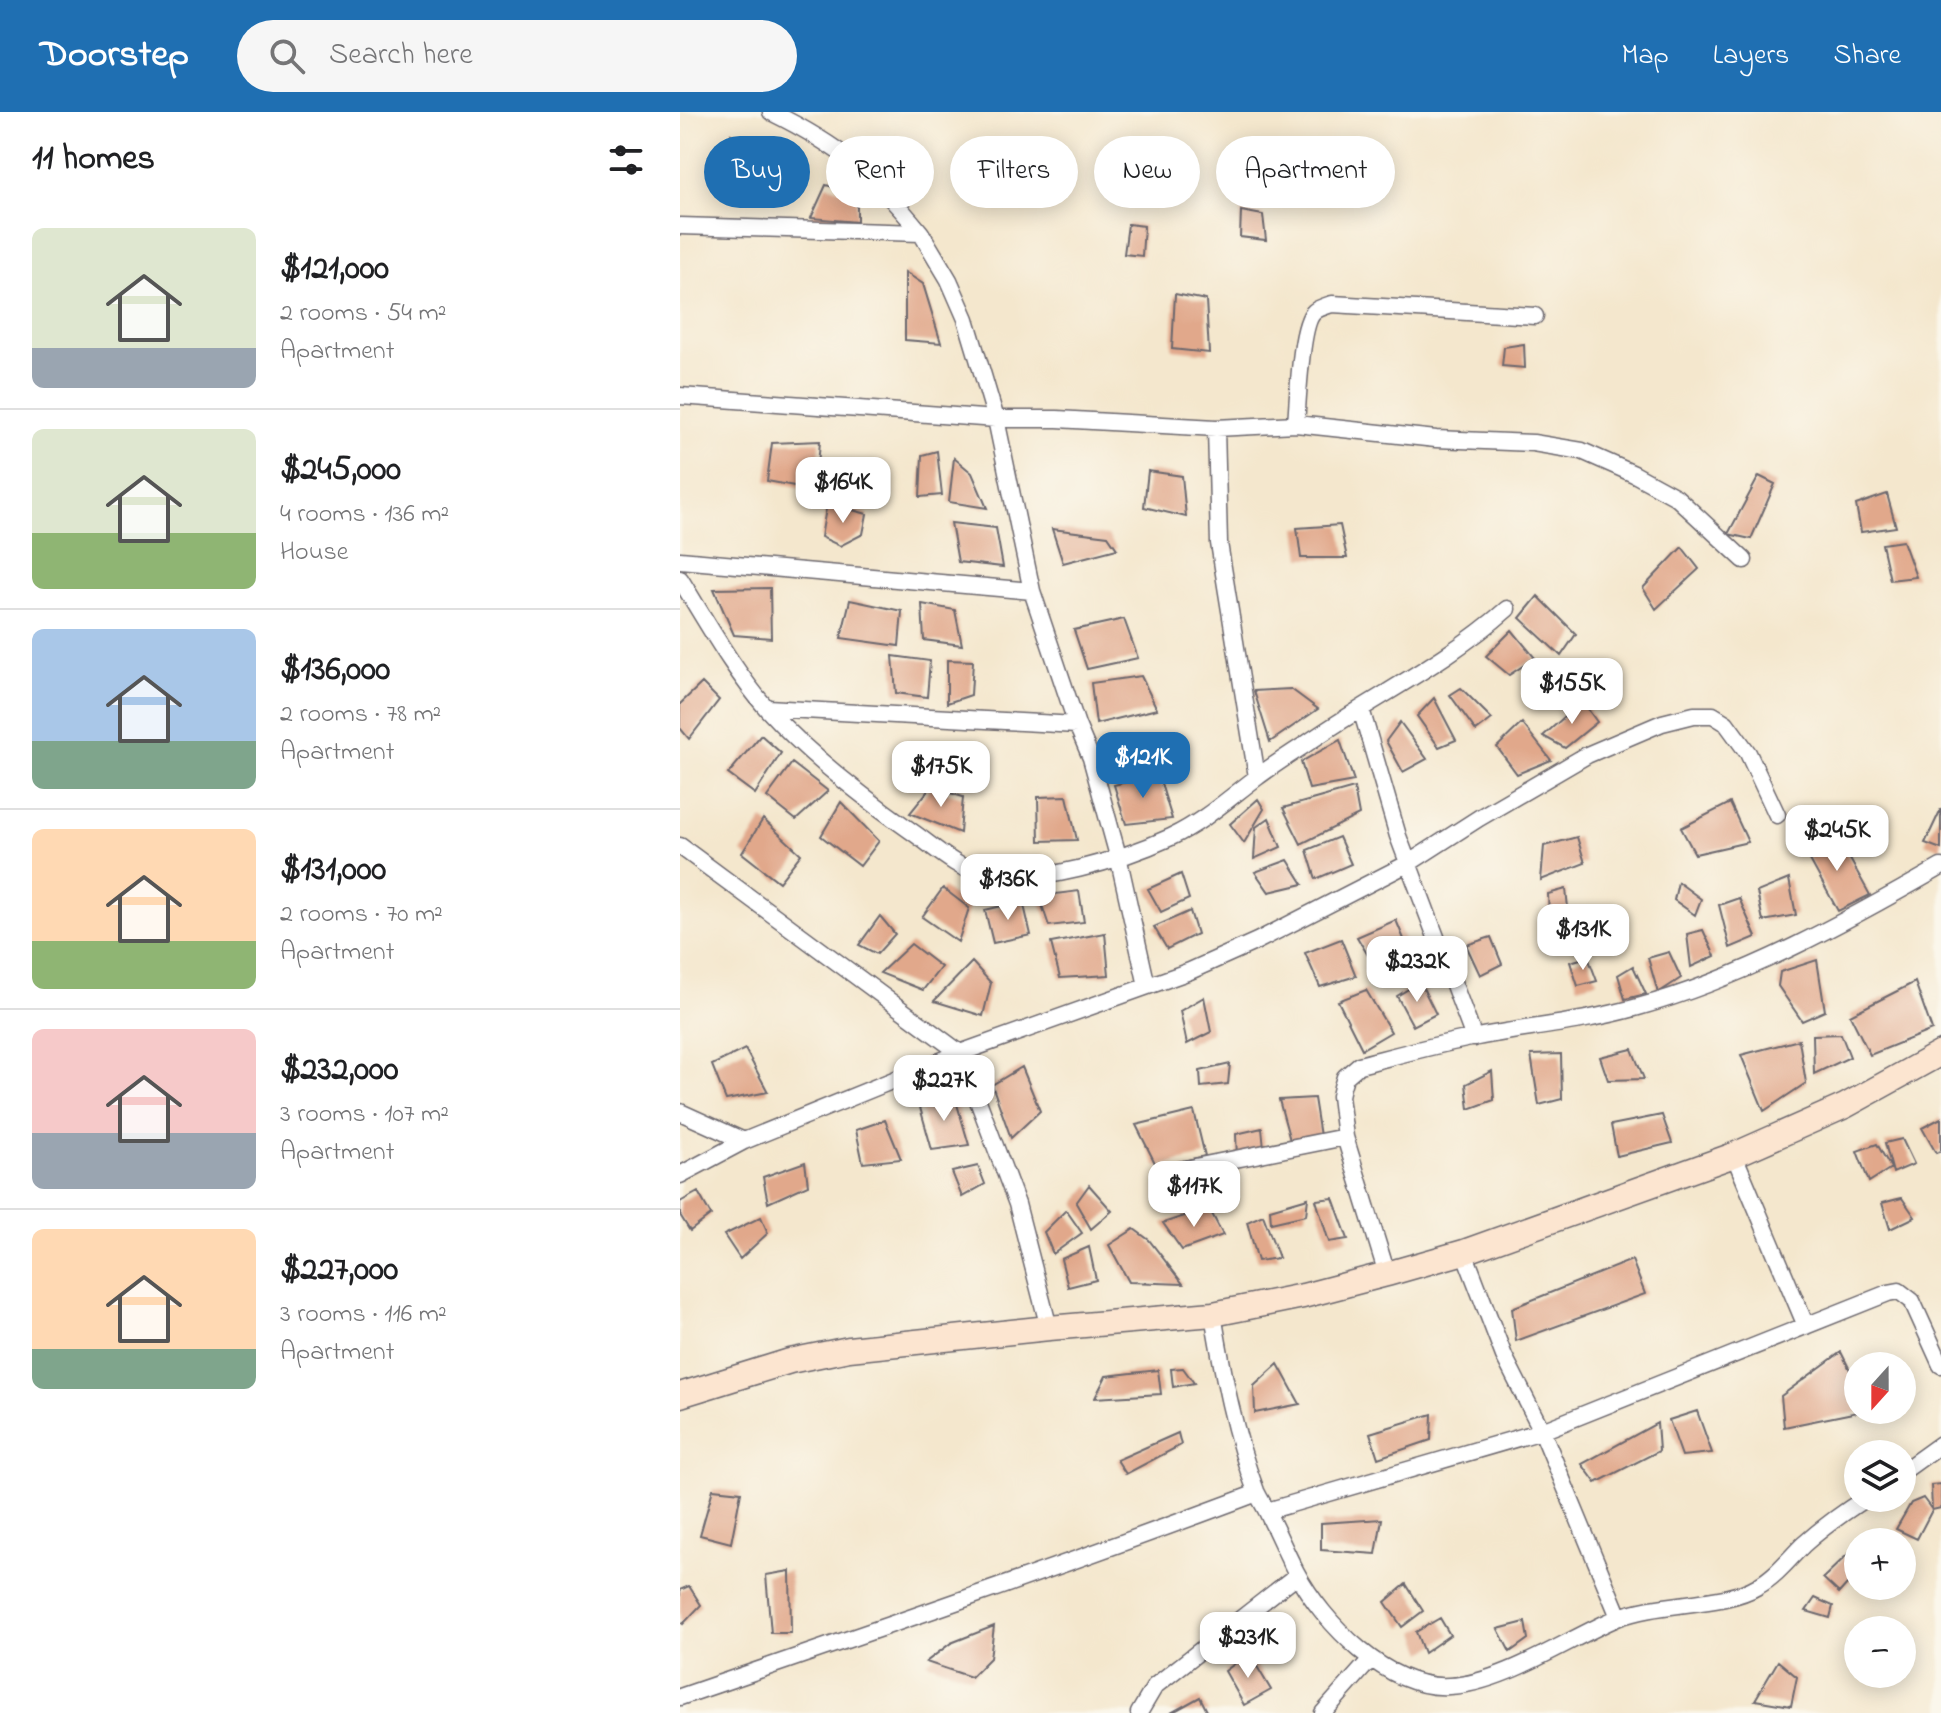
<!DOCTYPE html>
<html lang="en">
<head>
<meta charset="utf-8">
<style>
	body { margin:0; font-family:"Indie Flower",sans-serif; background:#f6f6f6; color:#202124; height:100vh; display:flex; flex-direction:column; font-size:30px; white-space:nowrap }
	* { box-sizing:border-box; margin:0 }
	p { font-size:26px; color:#757577 }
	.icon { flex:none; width:44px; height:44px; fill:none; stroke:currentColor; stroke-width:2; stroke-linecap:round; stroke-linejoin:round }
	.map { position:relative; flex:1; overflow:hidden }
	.panel { display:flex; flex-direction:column; background:#fff; width:680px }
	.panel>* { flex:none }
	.hud { position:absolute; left:24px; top:24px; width:760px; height:72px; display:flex; gap:16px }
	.needle { width:52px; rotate:201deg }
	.fabs { position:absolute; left:1164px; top:1240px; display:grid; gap:16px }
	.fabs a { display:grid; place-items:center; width:72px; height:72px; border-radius:50%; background:#fff; box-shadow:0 4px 20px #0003; font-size:40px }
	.price { position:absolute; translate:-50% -68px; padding:0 18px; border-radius:16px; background:#fff; color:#222; font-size:26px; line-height:52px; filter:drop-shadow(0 2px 4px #0008) }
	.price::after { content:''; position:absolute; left:50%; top:48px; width:24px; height:18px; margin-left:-12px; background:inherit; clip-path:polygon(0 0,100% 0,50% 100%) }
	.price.on { background:#1f6fb2; color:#fff }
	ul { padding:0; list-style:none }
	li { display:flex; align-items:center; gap:24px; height:200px; padding:0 32px }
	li+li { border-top:2px solid #e0e0e0 }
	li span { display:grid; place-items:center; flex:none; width:224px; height:160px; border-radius:12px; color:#555 }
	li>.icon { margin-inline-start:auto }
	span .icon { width:96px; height:96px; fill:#fffc; stroke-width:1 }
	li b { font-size:34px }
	h2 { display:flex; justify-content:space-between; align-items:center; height:96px; padding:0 32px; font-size:34px }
	.pill { padding:0 28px; border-radius:36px; background:#fff; box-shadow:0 4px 20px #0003; font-size:28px; line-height:72px }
	.pill.on { background:#1f6fb2; color:#fff }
	header { display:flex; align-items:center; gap:48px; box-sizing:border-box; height:112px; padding:0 40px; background:#1f6fb2; color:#fff }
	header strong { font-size:38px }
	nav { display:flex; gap:44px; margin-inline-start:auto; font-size:28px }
	.search { width:560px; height:72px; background:#f6f6f6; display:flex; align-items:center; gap:20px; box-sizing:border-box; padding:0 28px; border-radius:44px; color:#757577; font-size:30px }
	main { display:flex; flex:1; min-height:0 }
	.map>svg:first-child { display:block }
</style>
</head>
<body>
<header>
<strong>Doorstep</strong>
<div class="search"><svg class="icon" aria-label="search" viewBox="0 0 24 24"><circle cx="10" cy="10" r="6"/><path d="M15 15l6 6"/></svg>Search here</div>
<nav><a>Map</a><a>Layers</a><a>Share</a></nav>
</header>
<main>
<section class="panel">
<h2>11 homes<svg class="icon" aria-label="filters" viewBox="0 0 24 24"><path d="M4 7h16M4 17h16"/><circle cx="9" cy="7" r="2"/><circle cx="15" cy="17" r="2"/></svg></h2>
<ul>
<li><span style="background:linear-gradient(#dfe7d0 75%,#9aa5b1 0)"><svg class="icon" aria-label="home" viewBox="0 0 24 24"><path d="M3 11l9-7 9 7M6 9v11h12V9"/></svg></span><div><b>$121,000</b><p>2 rooms · 54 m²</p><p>Apartment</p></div></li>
<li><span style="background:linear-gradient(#dfe7d0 65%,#8fb573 0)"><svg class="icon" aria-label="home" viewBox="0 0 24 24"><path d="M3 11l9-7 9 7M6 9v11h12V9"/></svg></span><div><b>$245,000</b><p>4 rooms · 136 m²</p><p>House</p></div></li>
<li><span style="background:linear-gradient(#a9c7e8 70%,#7fa58c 0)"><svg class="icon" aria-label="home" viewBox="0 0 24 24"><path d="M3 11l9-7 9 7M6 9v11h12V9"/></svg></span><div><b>$136,000</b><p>2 rooms · 78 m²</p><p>Apartment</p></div></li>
<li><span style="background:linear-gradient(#ffd9b3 70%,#8fb573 0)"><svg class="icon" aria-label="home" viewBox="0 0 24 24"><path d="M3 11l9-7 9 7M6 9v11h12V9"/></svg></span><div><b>$131,000</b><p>2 rooms · 70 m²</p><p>Apartment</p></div></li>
<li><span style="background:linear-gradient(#f6c9c9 65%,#9aa5b1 0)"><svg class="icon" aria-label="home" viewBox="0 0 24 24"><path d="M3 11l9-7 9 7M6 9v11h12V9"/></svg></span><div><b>$232,000</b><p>3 rooms · 107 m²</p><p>Apartment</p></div></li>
<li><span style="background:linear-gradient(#ffd9b3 75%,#7fa58c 0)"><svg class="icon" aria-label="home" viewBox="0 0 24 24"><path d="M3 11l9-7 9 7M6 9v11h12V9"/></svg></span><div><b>$227,000</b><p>3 rooms · 116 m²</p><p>Apartment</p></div></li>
</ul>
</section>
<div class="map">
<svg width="1261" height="1601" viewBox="0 0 1261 1601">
	<rect width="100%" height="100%" fill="#fbf7ec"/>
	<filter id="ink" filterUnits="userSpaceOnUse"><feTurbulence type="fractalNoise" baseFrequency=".0125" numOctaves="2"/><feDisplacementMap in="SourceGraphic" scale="16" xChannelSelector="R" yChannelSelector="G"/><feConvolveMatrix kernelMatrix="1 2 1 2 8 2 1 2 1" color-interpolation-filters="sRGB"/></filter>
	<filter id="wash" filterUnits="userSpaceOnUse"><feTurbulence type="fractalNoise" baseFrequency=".006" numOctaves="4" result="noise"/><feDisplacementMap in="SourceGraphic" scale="32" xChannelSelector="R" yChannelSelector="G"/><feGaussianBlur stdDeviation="1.8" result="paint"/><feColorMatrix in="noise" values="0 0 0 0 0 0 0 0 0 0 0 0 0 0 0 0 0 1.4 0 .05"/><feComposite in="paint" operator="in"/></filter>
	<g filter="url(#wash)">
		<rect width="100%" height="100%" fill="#f4e7cd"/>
		<g id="blocks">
			<path fill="#e1a88b" d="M51,22L94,38L95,65L54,53Z
				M146,73L177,82V110L131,106Z
				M561,99L583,103L586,128L560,125Z
				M448,112L464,114L462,144L444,142Z
				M225,160L243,172L261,231L225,228Z
				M495,182L526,188L529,241L492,237Z
				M844,232L845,256L822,254L824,235Z
				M140,329L136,378L87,369L92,331Z
				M257,339L262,383L240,385L242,343Z
				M274,346L292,361L307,396L269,390Z
				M468,359L502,364L506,405L464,395Z
				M1079,364L1095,372L1071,427L1048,422Z
				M1207,382L1216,415L1181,420L1176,393Z
				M147,391L187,402L183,422L160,434L141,425Z
				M271,411L316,416L323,455L278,450Z
				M660,413L667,446H621L617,416Z
				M372,417L428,424L437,437L383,451Z
				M1223,429L1236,465L1210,468L1202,432Z
				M1002,435L1019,457L976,497L963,476Z
				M90,476L91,526L54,523L34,477Z
				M858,484L896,522L881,544L840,506Z
				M170,488L222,499L219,534L161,526Z
				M242,492L275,498L282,533L244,528Z
				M444,507L458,546L407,557L394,518Z
				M832,518L855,546L829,563L806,544Z
				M213,544L250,549L247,585L216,581Z
				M267,548L293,549L291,583L267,591Z
				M461,564L477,597L416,612L411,571Z
				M22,571L39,588L9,627L0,616V592Z
				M781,576L812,607L796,619L770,583Z
				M611,577L638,597L590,630L574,579Z
				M754,586L776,628L759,635L737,604Z
				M902,589L917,610L885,636L863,624Z
				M720,610L747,647L723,660L706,629Z
				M842,611L871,648L837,662L817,635Z
				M81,623L101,641L75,682L48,662Z
				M660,628L674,669L629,677L621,650Z
				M112,651L148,679L116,708L87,685Z
				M478,662L492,707L446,712L434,673Z
				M251,675L283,685L280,721L230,701Z
				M674,676L679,703L621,732L603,696Z
				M387,684L397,728L359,729L358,685Z
				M578,687L584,697L564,731L550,712Z
				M161,690L199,729L180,754L141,724Z
				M1050,691L1068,730L1015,742L1001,716Z
				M1261,697V737L1245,731Z
				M589,706L601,735L574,747L576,715Z
				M83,707L121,742L99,770L62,741Z
				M1156,722L1190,783L1158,799L1125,739Z
				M659,725L671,752L636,767L627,738Z
				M897,725L905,751L861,768L864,734Z
				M608,748L623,772L589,780L575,760Z
				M501,762L509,787L481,800L468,777Z
				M1109,767L1116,803L1083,809L1077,780Z
				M998,770L1021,787L1015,803L994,788Z
				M263,776L289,796L278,830L242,805Z
				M886,777L888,796L869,804L868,782Z
				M399,779L404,810L369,814L359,784Z
				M1059,786L1076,825L1050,836L1039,793Z
				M343,789L351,823L313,831L305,798Z
				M510,799L517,822L487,837L474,815Z
				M200,804L215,822L197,842L179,833Z
				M716,808L731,844L698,860L677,825Z
				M1023,818L1035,844L1011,855L1007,822Z
				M425,821L429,863L380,866L371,831Z
				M811,825L822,852L800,863L786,833Z
				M661,827L676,864L640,875L625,841Z
				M231,832L261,855L243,878L200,861Z
				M989,840L1001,866L978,881L968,846Z
				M908,845L917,869L898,874L890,850Z
				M1137,848L1145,899L1122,909L1098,874L1100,860Z
				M292,850L311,871L303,904L254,889Z
				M953,854L966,882L945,887L938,863Z
				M740,870L756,902L733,914L717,884Z
				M1235,870L1252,918L1190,943L1170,903Z
				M686,878L711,920L682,937L658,889Z
				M524,885L531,920L507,932L500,899Z
				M1161,922L1170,945L1134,962L1133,923Z
				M1119,928L1126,971L1084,999L1061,943Z
				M65,937L88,980L46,988L32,953Z
				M952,937L964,967L928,968L920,945Z
				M881,942L882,987L859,993L851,943Z
				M550,952L548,972L521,975L520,959Z
				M342,955L360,999L331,1026L312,973Z
				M812,959L814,988L789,997L786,972Z
				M274,982L289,1033L252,1038L239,992Z
				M634,986L640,1024L611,1032L599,988Z
				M514,999L525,1044L477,1055L456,1013Z
				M982,1003L992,1031L937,1044L931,1013Z
				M1261,1006V1039L1256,1041L1242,1016Z
				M205,1008L221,1047L183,1051L176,1018Z
				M582,1016L584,1036L557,1046L556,1022Z
				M1222,1027L1234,1052L1213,1061L1205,1031Z
				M1197,1032L1211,1056L1189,1070L1177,1039Z
				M125,1050L128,1073L88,1091L83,1065Z
				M298,1054L305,1072L282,1085L272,1060Z
				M528,1066L529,1080L486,1090L484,1071Z
				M409,1073L432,1099L411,1117L396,1091Z
				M18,1080L31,1103L10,1119L0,1103V1090Z
				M628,1086L626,1103L591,1111L590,1097Z
				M653,1086L668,1127L649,1130L636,1088Z
				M1222,1086L1235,1105L1210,1117L1202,1091Z
				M529,1096L543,1123L502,1138L483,1111Z
				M386,1098L402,1121L373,1142L364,1120Z
				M583,1103L599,1146L578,1149L567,1110Z
				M81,1105L88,1121L60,1147L44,1123Z
				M454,1117L469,1128L503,1172L449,1170L429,1133Z
				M409,1135L416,1168L388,1175L381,1147Z
				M952,1148L965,1182L836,1229L832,1196Z
				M1161,1240L1178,1274V1300L1104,1315L1101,1284Z
				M598,1252L620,1292L575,1301L574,1274Z
				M503,1256L514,1271L493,1275L491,1257Z
				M478,1258L481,1282L415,1286L426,1264Z
				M1017,1299L1032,1341L1002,1344L989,1308Z
				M752,1302L751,1328L698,1346L690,1321Z
				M977,1311L979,1339L916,1371L902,1352Z
				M498,1321L501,1333L446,1362L437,1348Z
				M1261,1372V1396L1252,1398L1251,1373Z
				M33,1377L61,1380L51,1431L20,1423Z
				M1243,1386L1252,1398L1237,1427L1216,1417L1231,1391Z
				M702,1407L696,1442L641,1438V1411Z
				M1168,1442L1176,1462L1159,1481L1143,1466Z
				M110,1459L111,1521H91L86,1463Z
				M726,1472L743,1499L722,1515L705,1490Z
				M9,1474L21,1493L3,1512L0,1509V1478Z
				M1135,1486L1153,1494L1150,1506L1126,1499Z
				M760,1506L770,1523L744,1541L736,1520Z
				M845,1510L848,1527L830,1540L818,1517Z
				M314,1514L310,1546L291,1565L246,1550L271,1531Z
				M569,1541L591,1578L564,1593L545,1559Z
				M1098,1549L1117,1565L1111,1594L1075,1588Z
				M520,1585L528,1601H491Z"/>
		</g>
	</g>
	<g filter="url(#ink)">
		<use href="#blocks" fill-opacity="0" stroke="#6c676e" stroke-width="2"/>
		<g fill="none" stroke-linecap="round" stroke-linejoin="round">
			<g stroke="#6c676e" stroke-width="19">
				<path id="minor" d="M91,0C160,34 192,61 241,121
					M0,114L241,121L269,168L286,207L296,240L316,307L352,479L397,613L411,646L438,744L467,874
					M0,284L316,307H377L536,316L616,312C618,291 620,212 634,200C638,196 646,194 652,192L855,204
					M616,312L756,327L853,331L902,339L954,362L996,385L1064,448
					M536,316L539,431L577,665
					M0,448L352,479
					M0,467C28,512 53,558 88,598C130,644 180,683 231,719C253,734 277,757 303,763C356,775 443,747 491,725C523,710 548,687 576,666C592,654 609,643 626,632C692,586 766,551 827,497
					M87,596L397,613
					M681,597L718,724L794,926
					M0,734L280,941L337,1092L369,1216
					M0,1000L64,1029
					M1054,1043L1126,1214
					M485,1061L665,1025
					M0,1063L64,1029L280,941L510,859L577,829L729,751L799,706L907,643L982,611L1014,603H1033L1046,611L1068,641L1097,703
					M784,1140L824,1244L862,1319L939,1505
					M707,1162L665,1025L660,984L662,975L665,965L679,953C718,943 757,932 797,925C851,915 905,910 958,895C1064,866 1167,809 1261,755
					M533,1202C543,1262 554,1322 576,1379C580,1388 586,1396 590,1406C599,1424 607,1443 616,1460C643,1511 708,1578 769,1574C822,1572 888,1527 937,1506C979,1489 1043,1495 1078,1474C1096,1464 1109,1447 1123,1433C1143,1415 1164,1400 1186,1386
					M1222,1360L1261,1332
					M587,1399L862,1319L1208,1181L1219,1179L1232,1189L1261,1253
					M0,1585C193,1519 386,1453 577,1381
					M459,1601L475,1574L617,1463
					M643,1601L690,1548"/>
			</g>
			<g stroke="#6c676e" stroke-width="27">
				<path id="secondary" d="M0,1283L110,1249L169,1237L369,1216L533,1202L623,1184L707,1162L784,1140L1054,1043L1165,994L1261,941"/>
			</g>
			<use href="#minor" stroke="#fff" stroke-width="16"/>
			<use href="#secondary" stroke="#fce5d0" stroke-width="24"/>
		</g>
	</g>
</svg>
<div class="fabs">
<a><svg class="needle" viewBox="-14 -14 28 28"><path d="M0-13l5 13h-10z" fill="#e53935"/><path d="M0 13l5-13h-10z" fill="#757577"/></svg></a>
<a><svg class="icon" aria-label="layers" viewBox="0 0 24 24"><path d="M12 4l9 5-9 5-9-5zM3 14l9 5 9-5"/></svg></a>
<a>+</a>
<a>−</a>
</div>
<b class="price" style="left:163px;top:413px">$164K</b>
<b class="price" style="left:892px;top:614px">$155K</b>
<b class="price on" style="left:463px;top:688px">$121K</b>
<b class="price" style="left:261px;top:697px">$175K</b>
<b class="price" style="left:1157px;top:761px">$245K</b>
<b class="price" style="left:328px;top:810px">$136K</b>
<b class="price" style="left:903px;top:860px">$131K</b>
<b class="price" style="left:737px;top:892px">$232K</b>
<b class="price" style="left:264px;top:1011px">$227K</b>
<b class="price" style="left:514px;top:1117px">$117K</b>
<b class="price" style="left:568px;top:1568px">$231K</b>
<div class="hud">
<a class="pill on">Buy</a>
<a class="pill">Rent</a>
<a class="pill">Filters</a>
<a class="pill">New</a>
<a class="pill">Apartment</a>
</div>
</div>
</main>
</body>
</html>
